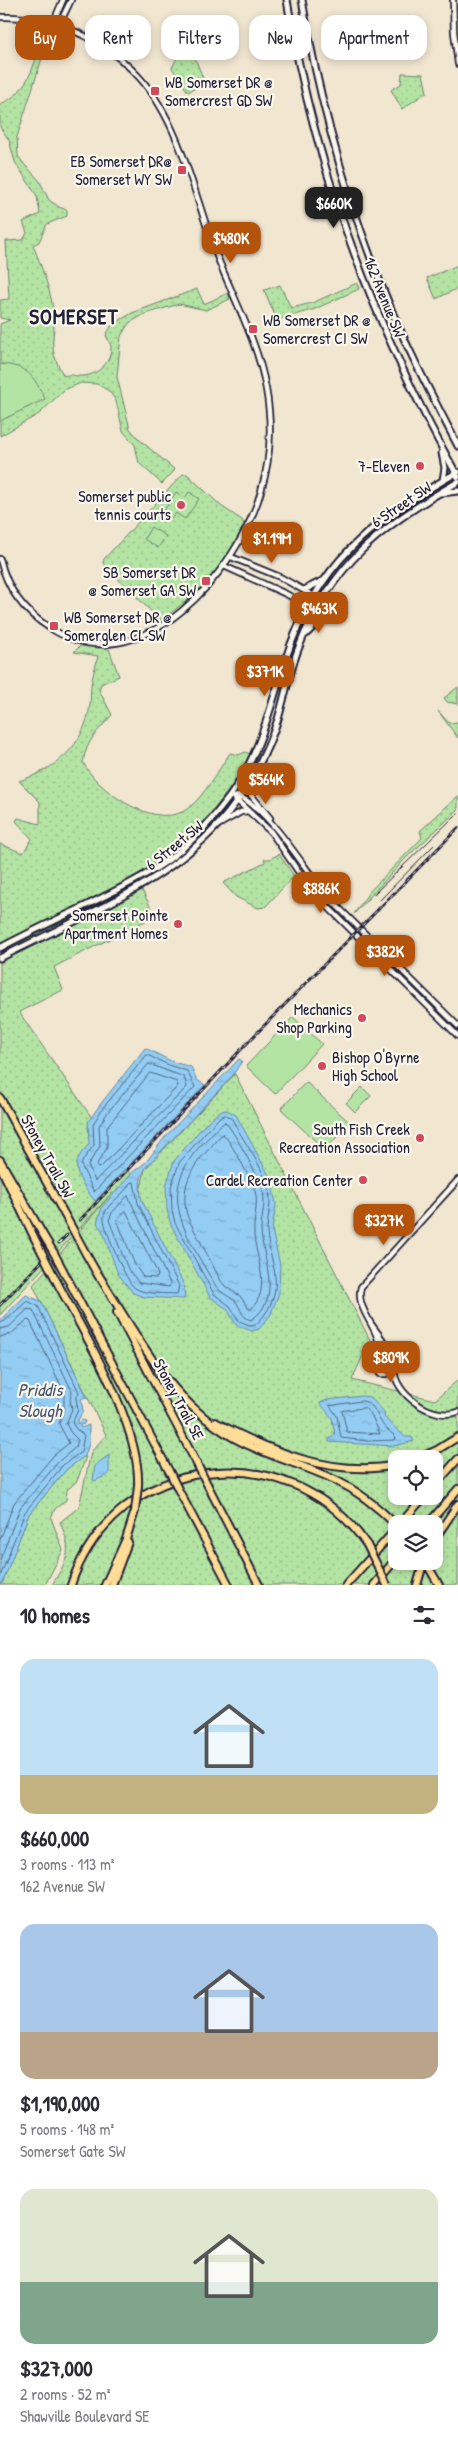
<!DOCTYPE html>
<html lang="en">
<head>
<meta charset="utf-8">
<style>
	body { margin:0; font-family:"Patrick Hand",sans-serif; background:#f7f7f7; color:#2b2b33; height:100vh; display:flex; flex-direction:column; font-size:19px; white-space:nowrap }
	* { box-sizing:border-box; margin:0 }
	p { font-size:16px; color:#7c7c81 }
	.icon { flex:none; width:28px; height:28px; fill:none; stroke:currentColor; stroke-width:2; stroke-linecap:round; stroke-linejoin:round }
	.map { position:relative; height:1585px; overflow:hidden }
	.details { display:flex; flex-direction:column; background:#fff; flex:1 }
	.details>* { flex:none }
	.banner { position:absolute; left:15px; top:15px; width:429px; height:45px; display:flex; gap:10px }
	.buttons { position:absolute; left:388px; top:1450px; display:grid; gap:10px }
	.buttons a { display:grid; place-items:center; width:55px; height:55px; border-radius:10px; background:#fff; box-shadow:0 2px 8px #0003; font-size:25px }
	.price { position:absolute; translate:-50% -42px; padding:0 11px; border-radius:10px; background:#b45309; color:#fff; font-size:16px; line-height:32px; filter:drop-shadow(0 1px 2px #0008) }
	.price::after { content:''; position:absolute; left:50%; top:30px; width:15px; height:11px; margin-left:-8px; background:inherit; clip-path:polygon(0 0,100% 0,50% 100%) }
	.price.selected { background:#222; color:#fff }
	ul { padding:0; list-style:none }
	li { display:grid; align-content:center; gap:10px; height:265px; padding:0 20px }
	li span { display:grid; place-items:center; height:155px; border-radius:15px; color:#555 }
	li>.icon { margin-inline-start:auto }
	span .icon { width:90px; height:90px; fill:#fffc; stroke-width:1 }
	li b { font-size:21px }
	h2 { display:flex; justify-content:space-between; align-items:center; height:60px; padding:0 20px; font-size:21px }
	.chip { padding:0 18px; border-radius:15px; background:#fff; box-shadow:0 2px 8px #0003; font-size:18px; line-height:45px }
	.chip.selected { background:#b45309; color:#fff }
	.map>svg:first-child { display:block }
</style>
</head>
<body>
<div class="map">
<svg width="458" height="1585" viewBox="0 0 458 1585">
	<defs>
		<pattern id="grass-dots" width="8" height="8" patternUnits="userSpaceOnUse" patternTransform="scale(1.25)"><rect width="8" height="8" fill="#b4e4a3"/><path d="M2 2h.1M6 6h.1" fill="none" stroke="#9ac38d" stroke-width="1.8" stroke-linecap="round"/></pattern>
		<pattern id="water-ripples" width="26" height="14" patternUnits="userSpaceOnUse" patternTransform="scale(1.25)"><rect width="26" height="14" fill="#93cdf3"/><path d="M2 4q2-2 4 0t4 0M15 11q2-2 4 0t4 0" fill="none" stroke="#7eb0d1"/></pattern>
	</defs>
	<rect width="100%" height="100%" fill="#f1e6d0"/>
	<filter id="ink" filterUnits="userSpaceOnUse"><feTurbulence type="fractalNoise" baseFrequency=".02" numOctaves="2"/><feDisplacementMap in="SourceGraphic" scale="10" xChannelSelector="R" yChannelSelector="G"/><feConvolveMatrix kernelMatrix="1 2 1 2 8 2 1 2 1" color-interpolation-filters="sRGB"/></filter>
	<g filter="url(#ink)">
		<path fill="url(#grass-dots)" stroke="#6b836f" fill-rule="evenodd" d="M45,28L51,30L17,137L18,156L24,164L39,180L49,200L59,207L67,210V216L47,224L39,242L33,245C41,266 49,285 53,308C58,339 44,343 64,376C71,373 76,377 83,376C98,375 112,362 111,346C110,343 107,338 106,335L112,325L132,313L197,289L204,304L228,293L230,299L206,310L179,304L145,314L129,323L121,336L117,377L130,429L140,440L175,470L162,484L139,463L135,445L123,431L116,401L109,391L97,384L81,383L64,390L39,414L0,436V324L10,320L0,318V300L9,299L6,241L23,240L27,233L23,222L40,214L37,196L15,162L9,140L0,127V104C31,93 36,56 45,28Z
			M188,41L205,83L188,92L172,68L184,42Z
			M402,73L423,74L427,92L402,109L391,90L401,84Z
			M458,265V288L436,299L427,278Z
			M357,283L359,289L315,309L277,320L264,290L280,285L291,308L312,303Z
			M183,474H187L221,506L242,520L244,524C227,564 197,597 160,620L107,568L103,563L104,559Z
			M80,646L109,649L119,676L101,684L99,690L112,715C97,732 87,740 83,762C96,790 151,827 182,812C200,804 219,769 230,753L239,755L245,752L250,754C224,806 184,846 135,876L155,916L54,967L63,990L19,1012L130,1173L140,1192L145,1169L235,1074L370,1340L352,1380L435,1400L458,1380V1585H52C68,1558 73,1552 60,1522L79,1507L91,1452L106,1435L33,1285L112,1193L0,1315V844L23,853L32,839L16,821L18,818L40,824V802L19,781C56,769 84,747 90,705C91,699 90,692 91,686C92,676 96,666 98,656L74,652ZM396,1459H434V1496H396ZM396,1524H434V1561H396Z
			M458,687V704L447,702L444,698Z
			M438,711L449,723L458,722V738Z
			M458,796V810L406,858L354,914L369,892L422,838L420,831Z
			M279,854L294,876L265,907L258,908L236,897L223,883L265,862L264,859H270Z
			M326,873L332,880L327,885L318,874Z
			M82,1457H86L77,1481L67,1490L66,1500L55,1509L51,1518L63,1550L45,1585H1L29,1514L67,1469Z"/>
		<path fill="#b4e4a3" stroke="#6b836f" d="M0,364C28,366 33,375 45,399L0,421Z
			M176,492L185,498L189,492L199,499L185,519L176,513L172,518L163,512Z
			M151,527L166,536L158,548L144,539Z
			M293,1017L322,1044L275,1094L246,1066Z
			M306,1082L350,1123L325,1150L281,1109Z
			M362,1087L371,1096L355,1112L346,1103Z"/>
		<path fill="url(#water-ripples)" stroke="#6689a9" d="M145,1048L173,1062L191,1067L197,1080L205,1085L95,1201C86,1191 71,1170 79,1157C81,1152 86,1148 89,1144L88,1122L99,1106Z
			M239,1059L242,1061L233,1075L147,1166C139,1177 139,1188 142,1201L184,1285L185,1299L144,1297L133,1293L118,1274L103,1232L97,1223L102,1207L134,1171L146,1162L165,1137Z
			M227,1110L236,1115L271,1179L276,1204L272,1230L280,1265L279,1293L270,1316L259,1329L252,1331L236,1325L227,1309L210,1297L171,1225L167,1210L166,1186L174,1161L206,1123L220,1111Z
			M26,1295L41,1301L88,1399L85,1397L81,1399L83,1411L77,1422L78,1424L81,1420L85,1421L84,1424L80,1425L81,1428L89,1425V1444L85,1456L67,1469L29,1514L3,1582L0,1585V1320Z
			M362,1396L370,1397L385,1413L384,1417L405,1437H412L414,1441L394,1446L329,1442V1439L335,1435L332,1418L320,1403L327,1400Z
			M109,1455V1474L95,1481L93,1480L95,1465Z"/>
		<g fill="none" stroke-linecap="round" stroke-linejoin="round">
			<path stroke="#4f6685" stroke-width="1" d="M147,1055L171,1066L187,1071L195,1087L94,1192L81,1165L83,1160L94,1145L93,1124L103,1108Z
				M149,1064L184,1077L187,1087L95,1181L88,1165L100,1146L99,1126L108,1112Z
				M150,1073L177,1082L178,1086L101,1167L98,1168L97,1164L107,1148V1127Z
				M226,1115L232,1119C243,1141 261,1163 268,1187C273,1203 267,1216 267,1232C269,1262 286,1284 265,1314C261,1319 258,1324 252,1326L239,1321L230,1306L214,1294L175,1223L172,1210L171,1187L179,1163L210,1127L220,1117Z
				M225,1122C232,1127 259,1178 262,1188C267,1203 261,1216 261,1230C262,1260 284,1298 251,1320C240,1317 242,1308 235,1301C228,1295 221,1294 215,1285C186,1234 154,1194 203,1143C211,1136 216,1127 225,1122Z
				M223,1134C230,1140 252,1181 255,1191C259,1205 253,1218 254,1233C255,1258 273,1289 250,1310L240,1296L226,1287L221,1281L188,1218C179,1189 190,1168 210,1148C214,1143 218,1137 223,1134Z
				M134,1182L138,1203L179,1286L177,1294C166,1293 145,1295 135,1288C126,1282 101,1223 104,1215C108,1202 125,1195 130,1183Z
				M128,1196L170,1283L169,1287L139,1283L128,1269L109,1220L112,1213Z
				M126,1211L155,1268L158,1275L157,1278L143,1277L135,1265L117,1220Z
				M0,1323L5,1321L27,1301L38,1306L79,1392L76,1399L78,1410L72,1423L77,1430L84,1435L81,1452L63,1465L25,1512L0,1577
				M0,1329L9,1327L28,1309L33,1310L72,1391L70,1400L72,1409L66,1424L71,1433L78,1440L76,1447L59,1461L20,1508L0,1560
				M0,1337L11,1334L27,1320L30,1321L64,1392V1408L59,1424L69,1443L53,1456L14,1503L0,1540
				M362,1401C374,1402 376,1414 381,1422C384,1428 391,1432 396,1437L395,1440L368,1441L341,1438L337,1416L330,1406Z
				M365,1408L372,1416L380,1434L347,1432L342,1411Z"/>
			<g stroke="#22223b" stroke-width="8">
				<path id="tertiary" d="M453,0L454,32L458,64
					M0,17C53,15 104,39 139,77C181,123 195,199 217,256C234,300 258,342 266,389C272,422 271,458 261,491C239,570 141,687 50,628C24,612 7,589 0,559
					M53,23L63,0
					M59,25L71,0
					M231,557L280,577L321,600
					M224,566L286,594L316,610
					M248,784L251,795L270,818
					M231,795L271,832L304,880L322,901L458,1036
					M237,796C267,805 306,872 328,897L458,1026
					M218,825L241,812L248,811
					M371,1324C380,1336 394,1353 394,1368L387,1374H380L375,1364C376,1360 378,1357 379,1353C383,1330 354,1310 361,1287L458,1180
					M394,1368C394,1395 433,1421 458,1412"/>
			</g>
			<g stroke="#22223b" stroke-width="9">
				<path id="secondary" d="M287,0C314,168 375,328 458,477
					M302,0C319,100 346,198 384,292C405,345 432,396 458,446
					M442,453L445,468L443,480
					M441,493L458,491
					M304,590L322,581
					M306,634L319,621L329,618
					M0,948C52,920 108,898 158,867C186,849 210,823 230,796C260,755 270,708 285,661C317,562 372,521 458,472
					M0,958C78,918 173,882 228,813C250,785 267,753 278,719C285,695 290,670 299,647C331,564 384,524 458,482"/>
			</g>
			<g stroke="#22223b" stroke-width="10">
				<path id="motorway" d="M0,1098L72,1228
					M0,1160L42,1233
					M1,1168L34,1237
					M54,1253L169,1471
					M86,1254L99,1277
					M98,1274C136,1334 169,1401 234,1438C266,1456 302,1464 335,1480C358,1491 378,1507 396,1525
					M57,1282C85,1336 141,1425 138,1486
					M117,1312L197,1464
					M215,1422C270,1451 333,1478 396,1465
					M417,1459L437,1450L458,1437
					M206,1482L259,1585
					M434,1486L458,1459
					M178,1489L229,1585
					M400,1524L425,1496
					M428,1524L458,1489
					M434,1540L458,1504
					M425,1561L439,1585
					M71,1585C114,1454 289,1431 367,1545
					M105,1585L126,1539L135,1511
					M112,1585L128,1542
					M346,1585L396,1529
					M374,1585L396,1559
					M417,1585L424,1561"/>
			</g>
			<use href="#tertiary" stroke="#fbf7ec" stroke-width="4.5"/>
			<use href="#secondary" stroke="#fbf7ec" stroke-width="5"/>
			<use href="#motorway" stroke="#ffdd96" stroke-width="6"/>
			<path stroke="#22223b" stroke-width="1" d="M374,894L458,813
				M380,900L434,845"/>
			<g stroke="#22223b" stroke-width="3">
				<path id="rail" d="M80,1220L253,1037L458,828
					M59,1243L67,1235
					M0,1305L43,1260"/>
			</g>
			<use href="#rail" stroke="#fbf7ec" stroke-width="1" stroke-dasharray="4" stroke-linecap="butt"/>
			<g stroke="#22223b" stroke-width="10" stroke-linecap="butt">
				<path id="motorway-bridge" d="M72,1228L86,1254
					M42,1233L54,1253
					M34,1237L57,1282
					M197,1464L206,1482
					M169,1471L178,1489
					M135,1511L138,1486
					M367,1545L387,1585"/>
			</g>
			<use href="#motorway-bridge" stroke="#ffdd96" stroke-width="6"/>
		</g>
	</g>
	<g fill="#d1495b" stroke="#fbf7ec" stroke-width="2">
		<rect x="150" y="86" width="10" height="10" rx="2.5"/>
		<rect x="177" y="165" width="10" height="10" rx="2.5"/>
		<rect x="248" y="324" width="10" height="10" rx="2.5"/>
		<circle cx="420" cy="466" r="5"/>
		<circle cx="181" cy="505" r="5"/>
		<rect x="201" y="576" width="10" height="10" rx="2.5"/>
		<rect x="49" y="621" width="10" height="10" rx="2.5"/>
		<circle cx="178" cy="924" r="5"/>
		<circle cx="362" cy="1018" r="5"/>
		<circle cx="322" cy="1066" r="5"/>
		<circle cx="420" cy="1138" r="5"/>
		<circle cx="363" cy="1180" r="5"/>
	</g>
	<g text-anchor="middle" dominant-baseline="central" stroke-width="4.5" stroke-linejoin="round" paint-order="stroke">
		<g font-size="16" fill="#22223b" stroke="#fbf7ec" text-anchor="end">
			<text x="165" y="82" text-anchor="start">WB Somerset DR @<tspan x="165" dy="18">Somercrest GD SW</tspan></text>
			<text x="172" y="161">EB Somerset DR@<tspan x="172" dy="18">Somerset WY SW</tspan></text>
			<text x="263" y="320" text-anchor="start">WB Somerset DR @<tspan x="263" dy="18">Somercrest CI SW</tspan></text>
			<text x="410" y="466">7-Eleven</text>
			<text x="171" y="496">Somerset public<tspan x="171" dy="18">tennis courts</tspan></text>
			<text x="196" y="572">SB Somerset DR<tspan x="196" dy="18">@ Somerset GA SW</tspan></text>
			<text x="64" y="617" text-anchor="start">WB Somerset DR @<tspan x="64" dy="18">Somerglen CL SW</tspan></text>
			<text x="168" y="915">Somerset Pointe<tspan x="168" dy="18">Apartment Homes</tspan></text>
			<text x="352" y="1009">Mechanics<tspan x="352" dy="18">Shop Parking</tspan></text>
			<text x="332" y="1057" text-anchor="start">Bishop O'Byrne<tspan x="332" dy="18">High School</tspan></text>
			<text x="410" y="1129">South Fish Creek<tspan x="410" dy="18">Recreation Association</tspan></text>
			<text x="353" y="1180">Cardel Recreation Center</text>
		</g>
		<g font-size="16" fill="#22223b" stroke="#fbf7ec">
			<text transform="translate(385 297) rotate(68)">162 Avenue SW</text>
			<text transform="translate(401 504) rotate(-34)">6 Street SW</text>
			<text transform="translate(174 845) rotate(-39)">6 Street SW</text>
			<text transform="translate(48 1156) rotate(61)">Stoney Trail SW</text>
			<text transform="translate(179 1399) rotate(62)">Stoney Trail SE</text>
		</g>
		<g font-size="18" font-style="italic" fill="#445572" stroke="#fbf7ec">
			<text x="40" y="1389">Priddis<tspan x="40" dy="21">Slough</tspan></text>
		</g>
		<g font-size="21" font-weight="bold" letter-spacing="1" fill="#22223b" stroke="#fbf7ec">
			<text x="74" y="316">SOMERSET</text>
		</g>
	</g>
</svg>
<div class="buttons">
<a><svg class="icon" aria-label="locate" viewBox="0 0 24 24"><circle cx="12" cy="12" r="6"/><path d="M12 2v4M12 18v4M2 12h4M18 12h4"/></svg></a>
<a><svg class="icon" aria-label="layers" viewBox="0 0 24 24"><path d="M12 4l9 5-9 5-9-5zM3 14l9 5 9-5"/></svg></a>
</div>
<b class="price selected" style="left:334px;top:229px">$660K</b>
<b class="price" style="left:231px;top:264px">$480K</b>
<b class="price" style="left:272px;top:564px">$1.19M</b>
<b class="price" style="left:319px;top:634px">$463K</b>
<b class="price" style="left:265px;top:697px">$371K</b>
<b class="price" style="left:266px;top:805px">$564K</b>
<b class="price" style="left:321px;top:914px">$886K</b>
<b class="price" style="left:385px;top:977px">$382K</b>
<b class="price" style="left:384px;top:1246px">$327K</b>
<b class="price" style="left:391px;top:1383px">$809K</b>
<div class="banner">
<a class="chip selected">Buy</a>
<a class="chip">Rent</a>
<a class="chip">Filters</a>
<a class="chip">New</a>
<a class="chip">Apartment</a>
</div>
</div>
<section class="details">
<h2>10 homes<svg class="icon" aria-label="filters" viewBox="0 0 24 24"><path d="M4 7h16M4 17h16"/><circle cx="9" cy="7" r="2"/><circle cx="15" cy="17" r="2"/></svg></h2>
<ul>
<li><span style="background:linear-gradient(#bfe0f5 75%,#c2b280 0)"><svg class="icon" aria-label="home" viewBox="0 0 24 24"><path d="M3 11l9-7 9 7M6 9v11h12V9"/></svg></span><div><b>$660,000</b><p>3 rooms · 113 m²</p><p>162 Avenue SW</p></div></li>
<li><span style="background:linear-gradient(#a9c7e8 70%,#b9a48a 0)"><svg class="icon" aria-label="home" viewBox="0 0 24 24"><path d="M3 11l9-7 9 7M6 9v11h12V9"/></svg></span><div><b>$1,190,000</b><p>5 rooms · 148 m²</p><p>Somerset Gate SW</p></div></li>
<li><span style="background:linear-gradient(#dfe7d0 60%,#7fa58c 0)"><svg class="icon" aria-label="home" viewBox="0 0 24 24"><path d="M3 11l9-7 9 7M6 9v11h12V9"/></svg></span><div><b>$327,000</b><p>2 rooms · 52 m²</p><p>Shawville Boulevard SE</p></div></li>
</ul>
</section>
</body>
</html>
